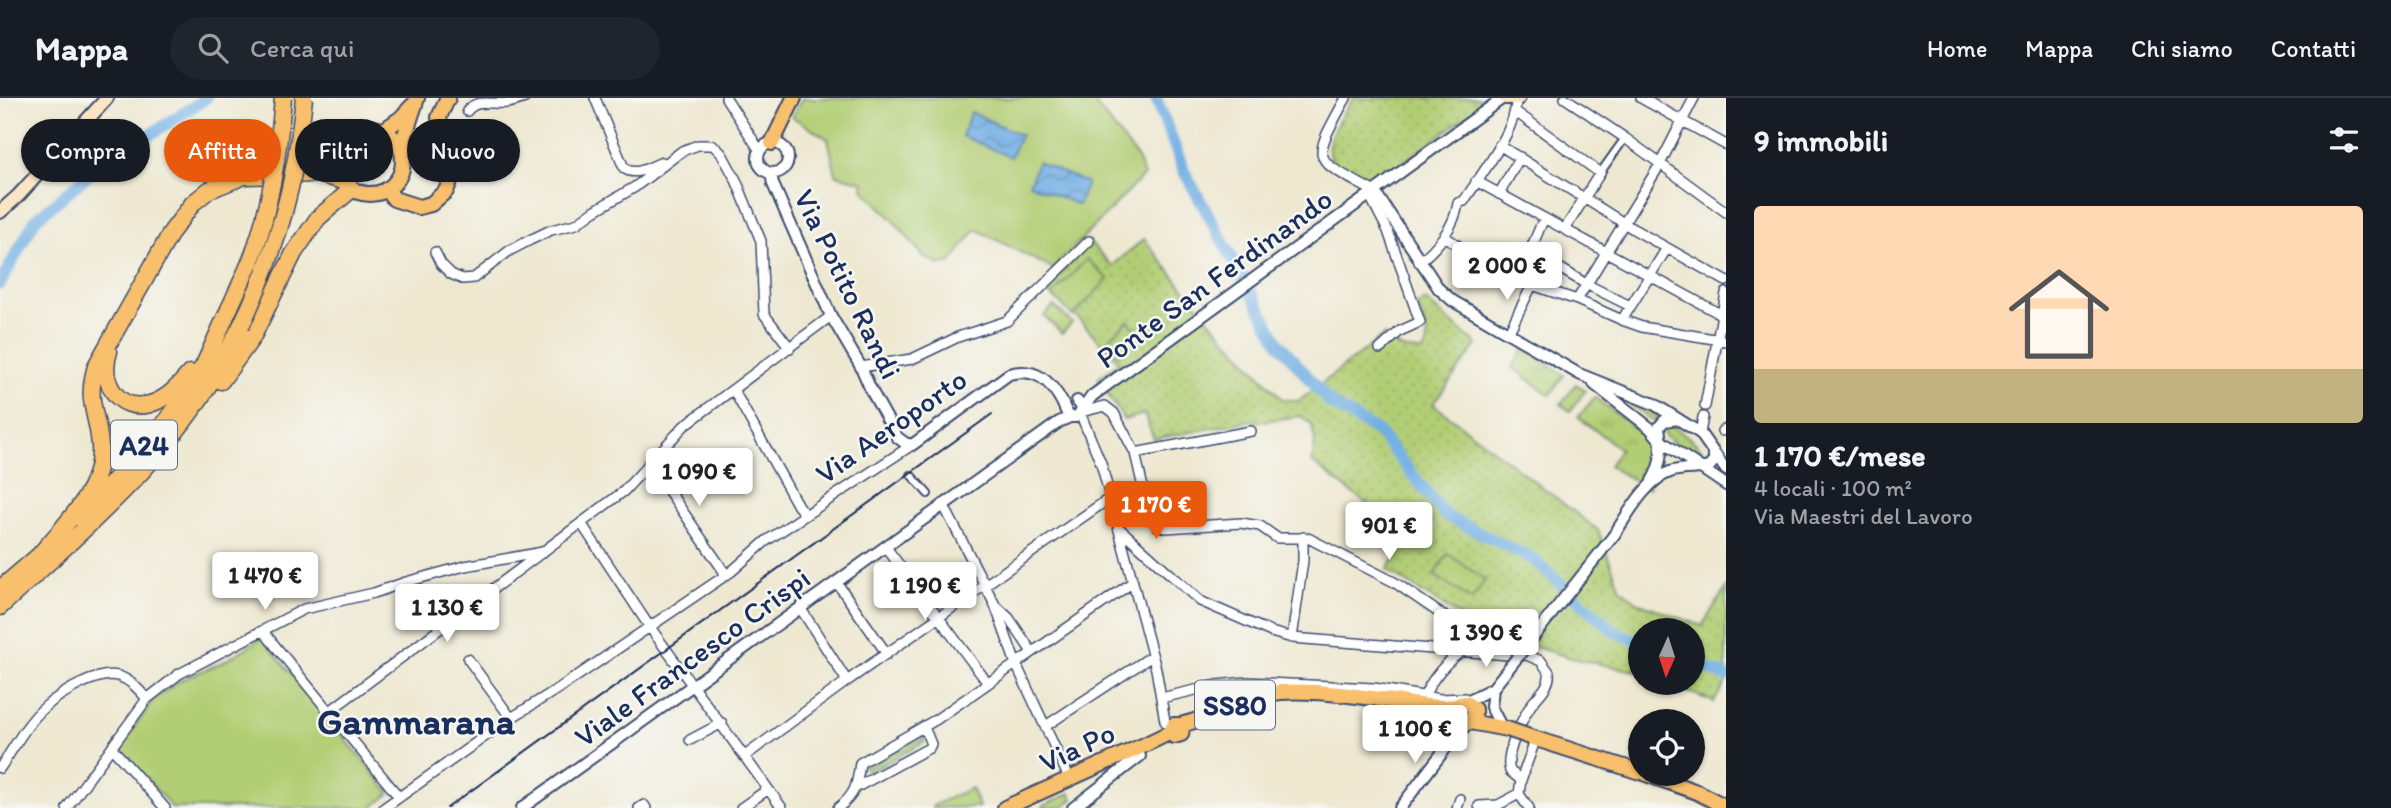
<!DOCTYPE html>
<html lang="it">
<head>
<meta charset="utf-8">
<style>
	body { margin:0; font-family:Itim,sans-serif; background:#20242c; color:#f1f3f6; height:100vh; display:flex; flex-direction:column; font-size:26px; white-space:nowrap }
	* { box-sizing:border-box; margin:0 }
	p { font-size:23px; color:#9ea1a6 }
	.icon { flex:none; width:38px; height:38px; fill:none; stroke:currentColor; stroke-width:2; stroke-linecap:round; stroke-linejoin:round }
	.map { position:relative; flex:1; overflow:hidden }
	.sheet { display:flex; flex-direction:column; background:#171b24; width:665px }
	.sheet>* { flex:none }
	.hud { position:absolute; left:21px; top:21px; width:665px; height:63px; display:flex; gap:14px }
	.needle { width:46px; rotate:183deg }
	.fabs { position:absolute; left:1628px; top:520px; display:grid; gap:14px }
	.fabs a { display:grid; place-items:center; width:77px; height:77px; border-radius:50%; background:#171b24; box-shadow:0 2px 5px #0004; font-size:35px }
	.price { position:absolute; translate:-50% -60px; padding:0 16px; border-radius:7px; background:#fff; color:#222; font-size:23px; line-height:46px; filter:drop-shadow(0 2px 4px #0008) }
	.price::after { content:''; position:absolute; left:50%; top:42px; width:21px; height:16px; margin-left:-10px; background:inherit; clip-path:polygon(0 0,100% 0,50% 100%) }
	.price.current { background:#ea580c; color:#fff }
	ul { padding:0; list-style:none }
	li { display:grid; align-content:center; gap:14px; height:371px; padding:0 28px }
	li+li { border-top:2px solid #363941 }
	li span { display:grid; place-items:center; height:217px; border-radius:7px; color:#555 }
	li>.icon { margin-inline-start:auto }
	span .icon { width:126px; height:126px; fill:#fffc; stroke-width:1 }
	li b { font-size:30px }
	h2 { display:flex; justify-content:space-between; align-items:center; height:84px; padding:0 28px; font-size:30px }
	.tag { padding:0 24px; border-radius:32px; background:#171b24; box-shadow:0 2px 5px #0004; font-size:24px; line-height:63px }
	.tag.current { background:#ea580c; color:#fff }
	header { display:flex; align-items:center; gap:42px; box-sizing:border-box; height:98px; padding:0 35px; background:#171b24; border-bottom:2px solid #363941 }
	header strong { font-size:33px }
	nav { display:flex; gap:38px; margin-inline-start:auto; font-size:24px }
	.search { width:490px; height:63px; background:#20242c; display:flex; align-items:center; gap:18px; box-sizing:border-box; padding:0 24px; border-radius:38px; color:#9ea1a6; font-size:26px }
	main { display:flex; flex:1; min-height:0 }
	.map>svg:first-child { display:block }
</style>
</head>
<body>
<header>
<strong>Mappa</strong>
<div class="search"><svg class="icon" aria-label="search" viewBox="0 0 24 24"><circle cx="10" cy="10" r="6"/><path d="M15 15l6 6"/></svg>Cerca qui</div>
<nav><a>Home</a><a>Mappa</a><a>Chi siamo</a><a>Contatti</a></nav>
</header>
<main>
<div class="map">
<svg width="1726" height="710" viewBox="0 0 1726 710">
	<defs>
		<pattern id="grass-tufts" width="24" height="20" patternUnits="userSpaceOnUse" patternTransform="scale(1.75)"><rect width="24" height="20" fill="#b2ce75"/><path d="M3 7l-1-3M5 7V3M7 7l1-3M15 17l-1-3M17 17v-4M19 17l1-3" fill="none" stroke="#98b168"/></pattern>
		<pattern id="forest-crowns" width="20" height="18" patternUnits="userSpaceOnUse" patternTransform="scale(1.75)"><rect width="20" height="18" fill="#8db166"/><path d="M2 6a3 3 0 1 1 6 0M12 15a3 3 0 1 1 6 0" fill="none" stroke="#729057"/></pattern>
		<pattern id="park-dots" width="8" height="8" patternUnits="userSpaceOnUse" patternTransform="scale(1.75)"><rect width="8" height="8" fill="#b2ce75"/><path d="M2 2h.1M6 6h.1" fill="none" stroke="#98b168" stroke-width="1.8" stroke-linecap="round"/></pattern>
		<pattern id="water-waves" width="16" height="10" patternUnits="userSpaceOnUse" patternTransform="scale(1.75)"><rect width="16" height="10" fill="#71afe4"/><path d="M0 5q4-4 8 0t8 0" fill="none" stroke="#5c8fbc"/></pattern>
	</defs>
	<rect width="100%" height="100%" fill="#f6f6f2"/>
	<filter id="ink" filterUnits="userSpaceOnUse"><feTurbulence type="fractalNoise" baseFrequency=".0143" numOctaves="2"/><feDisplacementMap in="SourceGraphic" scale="14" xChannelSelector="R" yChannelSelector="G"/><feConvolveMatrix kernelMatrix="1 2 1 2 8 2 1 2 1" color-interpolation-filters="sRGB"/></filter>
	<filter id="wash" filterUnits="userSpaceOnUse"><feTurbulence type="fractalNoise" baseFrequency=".00686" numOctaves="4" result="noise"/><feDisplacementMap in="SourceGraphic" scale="28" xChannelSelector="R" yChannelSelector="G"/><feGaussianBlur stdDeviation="1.57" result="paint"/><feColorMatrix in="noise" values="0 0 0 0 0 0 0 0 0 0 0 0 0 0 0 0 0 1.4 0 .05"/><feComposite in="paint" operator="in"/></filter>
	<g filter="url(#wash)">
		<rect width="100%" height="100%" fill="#eee8d1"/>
		<path fill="url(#grass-tufts)" stroke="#667e6a" stroke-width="2" d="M1525,250L1564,277L1550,297L1512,269Z
			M1576,286L1585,293L1570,313L1561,306Z
			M1609,290L1659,317L1654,324Z
			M1595,299L1652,344L1657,354L1648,391L1609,368L1620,351L1578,319Z
			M1672,327C1683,336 1701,345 1705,360L1701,362L1697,361L1665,338L1663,328Z
			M1070,695L1073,701L1063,710H1044L1043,708Z"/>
		<path fill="url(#forest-crowns)" stroke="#547062" stroke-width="2" d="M920,636L925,644L868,676L864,667Z"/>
		<path fill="url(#park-dots)" stroke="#667e6a" stroke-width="2" d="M1353,0H1491L1375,85C1364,80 1347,77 1338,70C1314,51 1342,19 1353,0Z
			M1144,141L1211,224L1282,301L1299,303L1384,237C1397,251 1404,253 1423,253C1433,240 1422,220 1417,207L1425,202L1477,247L1433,306L1598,432L1620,490L1637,504L1702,528L1726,490V584L1714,604L1665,585L1692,584V532H1640V574L1575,561L1515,543L1466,522L1387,472L1403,449L1398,430L1312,364L1315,344L1312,327L1301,318L1256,324L1253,322L1154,341L1144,316L1124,322L1098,281L1119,264L1076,218L1046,193L1089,143L1112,168Z"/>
		<path fill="#b2ce75" stroke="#667e6a" stroke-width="2" d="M802,0H1091L1136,58L1144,77L1053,171L976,131L951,164L940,167L924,159L894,123L862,90L864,84L836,77L828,41L792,19Z
			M1087,161L1108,181L1073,218L1052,197Z
			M1054,208L1072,225L1062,235L1044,218Z
			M1128,223L1141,236L1118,257L1105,244Z
			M1448,456L1485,482L1472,502L1434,477Z
			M262,540L390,695L372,710H172L120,650L153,602L181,582L223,564Z
			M971,690L979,709L933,710L932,708Z"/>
		<path fill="url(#water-waves)" stroke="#466fa1" stroke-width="2" d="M971,14L1021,37L1010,59L962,38Z
			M1038,64L1087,85L1078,107L1029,86Z"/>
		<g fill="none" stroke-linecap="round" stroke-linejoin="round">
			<path stroke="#71afe4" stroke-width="12" d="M1156,0L1184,73L1279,245L1330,305L1378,334L1445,417L1534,462L1615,534L1640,544
				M0,186L35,122L86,79L206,0
				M1692,565L1726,578"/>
		</g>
	</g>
	<g filter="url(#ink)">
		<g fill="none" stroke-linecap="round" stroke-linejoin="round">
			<g stroke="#3b4b6f" stroke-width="10">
				<path id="pedestrian" d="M1600,75L1625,40
					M911,377L928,396"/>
			</g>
			<g stroke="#3b4b6f" stroke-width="12">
				<path id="minor" d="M595,0L624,70C635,79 650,69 662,64
					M726,0L760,53
					M1346,0C1309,67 1312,59 1375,94
					M1565,0L1625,40L1726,114
					M1641,0L1726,47
					M467,13C477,0 492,7 507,5C513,4 519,2 525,0
					M1516,14L1600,75L1565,131
					M1499,47L1635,132L1726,183
					M1476,83L1722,217
					M1499,96L1520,59
					M1370,98L1388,133L1420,224L1400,233L1380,251
					M1444,138L1479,162L1532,187L1577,202L1622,222L1642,229L1726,243
					M1530,152L1586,186L1630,208
					M435,154L441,166L451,176L462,181L474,180L509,153L530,142L551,132L576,126L594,113L635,89L682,53L698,47H713L722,56L736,82L761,143L764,216L790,250
					M1419,164C1437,150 1455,128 1458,105L1464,103C1481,76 1517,32 1516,1
					M1518,181L1544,120
					M1577,202L1659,68L1694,0
					M1622,222L1667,150
					M1508,236L1532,187
					M861,269L912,261L958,239L1007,223L1089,143
					M734,293L798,408L805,416
					M1705,308L1726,195
					M1081,314L1105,308L1114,315L1135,355L1149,415L1157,428L1166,430L1241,425L1260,428L1277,440H1308L1394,484L1460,529L1541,563L1549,574C1551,588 1539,596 1531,607C1522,621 1504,657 1510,673L1521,682
					M1080,315L1101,365L1156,571L1165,623L1171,631
					M1722,333L1726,331
					M1700,335L1703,319
					M1135,355L1251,333
					M649,364L725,475
					M943,406L995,507L1016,566L1070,682
					M581,425L649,528L782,710
					M1119,430L1200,503L1271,534L1292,540L1522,558
					M885,448L987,584
					M837,485L887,556
					M996,508L1009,520L1032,554
					M801,511L847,583
					M263,533L399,699
					M1292,540L1303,463V439
					M1456,553L1460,529
					M468,561L511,620
					M1425,597C1431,582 1448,561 1463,553
					M1161,600L1217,587L1247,584L1374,590L1440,601L1465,600
					M330,613L624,393L684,328L831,218
					M1047,627L1152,558
					M690,642L722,625
					M112,650L165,710
					M745,658L847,583L1110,400
					M0,670C14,650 27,624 45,609C61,595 97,573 118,578C131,582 139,592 147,601
					M857,689L929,650L931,646L924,629
					M1519,696L1521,682L1536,640
					M1519,696L1529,710
					M1479,708L1498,707
					M67,710L147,601L179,576L304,511L374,495L406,484L465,468L543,454
					M384,710L511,620L564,587L732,473L766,443L912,347
					M639,710L644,707L646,710
					M741,710L767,692
					M838,710C856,696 857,687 860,665L937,621L1133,484
					M1457,710L1460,701
					M1496,710L1498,707L1519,696"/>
			</g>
			<g stroke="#3b4b6f" stroke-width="14">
				<path id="tertiary" d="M758 60a15 15 0 1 1 30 0a15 15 0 1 1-30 0Z
					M771,75L773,86L831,218L861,269L871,292L897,339L905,345L912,347L1009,276C1035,269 1050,282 1062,304C1065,310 1065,314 1070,319H1076L1081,314L1082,309L1077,303
					M1375,94L1439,191L1453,203L1579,276L1654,306L1700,335L1726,372
					M1594,286L1650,330L1661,343L1726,387
					M1082,312L1092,298L1503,0
					M1652,383C1663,364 1662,349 1659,329L1664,323L1678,321
					M1614,437C1628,416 1646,382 1670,374C1683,369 1696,372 1709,369L1714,363V356
					M1493,590L1491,609L1502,630
					M1463,605L1493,590
					M522,710C701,581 880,452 1059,324L1070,319
					M1073,710L1140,658
					M1400,710L1452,642L1468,625"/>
			</g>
			<g stroke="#3b4b6f" stroke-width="16">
				<path id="secondary" d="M1505,0H1519
					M0,114L18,98L107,0"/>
			</g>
			<g stroke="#3b4b6f" stroke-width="18">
				<path id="primary" d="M1435,612L1465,626L1474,620V611L1466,605L1460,606L1455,612V621
					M1470,624L1507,631
					M1180,627C1214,620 1245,597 1281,594C1317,592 1358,598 1393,603C1415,606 1435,611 1457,608
					M1530,639L1640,674
					M1646,676L1697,694L1726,709
					M1005,710L1140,649L1171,634L1174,627H1180L1182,630L1181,636L1174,638L1171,634"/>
			</g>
			<g stroke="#3b4b6f" stroke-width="18">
				<path id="trunk" d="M337 63a33 33 0 1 1 66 0a33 33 0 1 1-66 0Z
					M384,32L401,20L412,8
					M772,45L794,0
					M403,56L404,40L417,0
					M387,91L394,101L419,109L431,106L446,93L450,83L439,19L448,0"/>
			</g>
			<g stroke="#3b4b6f" stroke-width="19">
				<path id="motorway" d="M318,76L337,61
					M109,254C99,282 117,315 150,306C167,301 179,288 190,275
					M221,283L252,240L294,155L318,120L352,91
					M80,420L169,320L204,267L230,209
					M37,460C63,428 103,393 100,348C98,315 85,305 96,268L172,133L193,105L209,92L244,78L318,76L343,83
					M0,491L43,454
					M0,509C71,443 157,371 208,288C220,269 230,248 241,228"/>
			</g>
			<use href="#pedestrian" stroke="#fff" stroke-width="6"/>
			<use href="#minor" stroke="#fff" stroke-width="9"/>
			<use href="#tertiary" stroke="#fff" stroke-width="10"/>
			<use href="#secondary" stroke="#fce5c4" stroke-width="12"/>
			<use href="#primary" stroke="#f8bf6c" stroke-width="14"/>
			<use href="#trunk" stroke="#f8bf6c" stroke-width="14"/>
			<use href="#motorway" stroke="#f8bf6c" stroke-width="16"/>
			<path stroke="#1b2f5e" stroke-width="2" d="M447,710L992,316"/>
			<g stroke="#3b4b6f" stroke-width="14" stroke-linecap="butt">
				<path id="tertiary-bridge" d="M1493,590L1614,437"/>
			</g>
			<g stroke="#3b4b6f" stroke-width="18" stroke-linecap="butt">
				<path id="primary-bridge" d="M1507,631L1530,639"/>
			</g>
			<g stroke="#3b4b6f" stroke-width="19" stroke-linecap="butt">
				<path id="motorway-bridge" d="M230,209C238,191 247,173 254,154C271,106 279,51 283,0
					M241,228C278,150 296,85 304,0"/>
			</g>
			<use href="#tertiary-bridge" stroke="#fff" stroke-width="10"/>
			<use href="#primary-bridge" stroke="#f8bf6c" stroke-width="14"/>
			<use href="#motorway-bridge" stroke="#f8bf6c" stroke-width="16"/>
		</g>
	</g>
	<g text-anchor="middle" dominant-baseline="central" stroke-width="5" stroke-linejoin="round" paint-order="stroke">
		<g fill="#f6f6f2" stroke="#5d6b8a" stroke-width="2">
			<rect x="111" y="322.5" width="66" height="49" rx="5"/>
			<rect x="1195" y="582.5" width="80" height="49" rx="5"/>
		</g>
		<g font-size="28" font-weight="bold" fill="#1b2f5e">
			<text x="144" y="347">A24</text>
			<text x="1235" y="607">SS80</text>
		</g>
		<g font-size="30" fill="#1b2f5e" stroke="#f6f6f2">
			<text transform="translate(1214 180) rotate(-36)">Ponte San Ferdinando</text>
			<text transform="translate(848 186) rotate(64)">Via Potito Randi</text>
			<text transform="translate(891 328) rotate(-35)">Via Aeroporto</text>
			<text transform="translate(692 559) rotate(-36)">Viale Francesco Crispi</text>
			<text transform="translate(1077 649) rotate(-25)">Via Po</text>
		</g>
		<g font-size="37" font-weight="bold" fill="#1b2f5e" stroke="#f6f6f2">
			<text x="416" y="623">Gammarana</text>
		</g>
	</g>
</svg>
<div class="fabs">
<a><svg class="needle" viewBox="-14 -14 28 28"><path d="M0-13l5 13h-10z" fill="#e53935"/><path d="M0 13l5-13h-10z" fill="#9ea1a6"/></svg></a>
<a><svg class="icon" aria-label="locate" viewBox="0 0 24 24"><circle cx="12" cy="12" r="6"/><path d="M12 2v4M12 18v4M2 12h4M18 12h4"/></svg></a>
</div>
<b class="price" style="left:1507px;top:204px">2 000 €</b>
<b class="price" style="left:699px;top:410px">1 090 €</b>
<b class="price current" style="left:1156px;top:443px">1 170 €</b>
<b class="price" style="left:1389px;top:464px">901 €</b>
<b class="price" style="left:265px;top:514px">1 470 €</b>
<b class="price" style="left:925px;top:524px">1 190 €</b>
<b class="price" style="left:447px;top:546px">1 130 €</b>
<b class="price" style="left:1486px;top:571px">1 390 €</b>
<b class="price" style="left:1415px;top:667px">1 100 €</b>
<div class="hud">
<a class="tag">Compra</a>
<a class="tag current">Affitta</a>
<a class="tag">Filtri</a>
<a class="tag">Nuovo</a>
</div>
</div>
<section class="sheet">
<h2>9 immobili<svg class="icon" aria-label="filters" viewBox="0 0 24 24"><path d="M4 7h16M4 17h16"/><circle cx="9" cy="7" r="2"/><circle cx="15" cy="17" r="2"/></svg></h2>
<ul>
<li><span style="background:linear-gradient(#ffd9b3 75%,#c2b280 0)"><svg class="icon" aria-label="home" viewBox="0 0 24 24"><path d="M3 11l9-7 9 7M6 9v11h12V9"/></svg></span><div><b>1 170 €/mese</b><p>4 locali · 100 m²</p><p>Via Maestri del Lavoro</p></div></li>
</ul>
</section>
</main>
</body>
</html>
